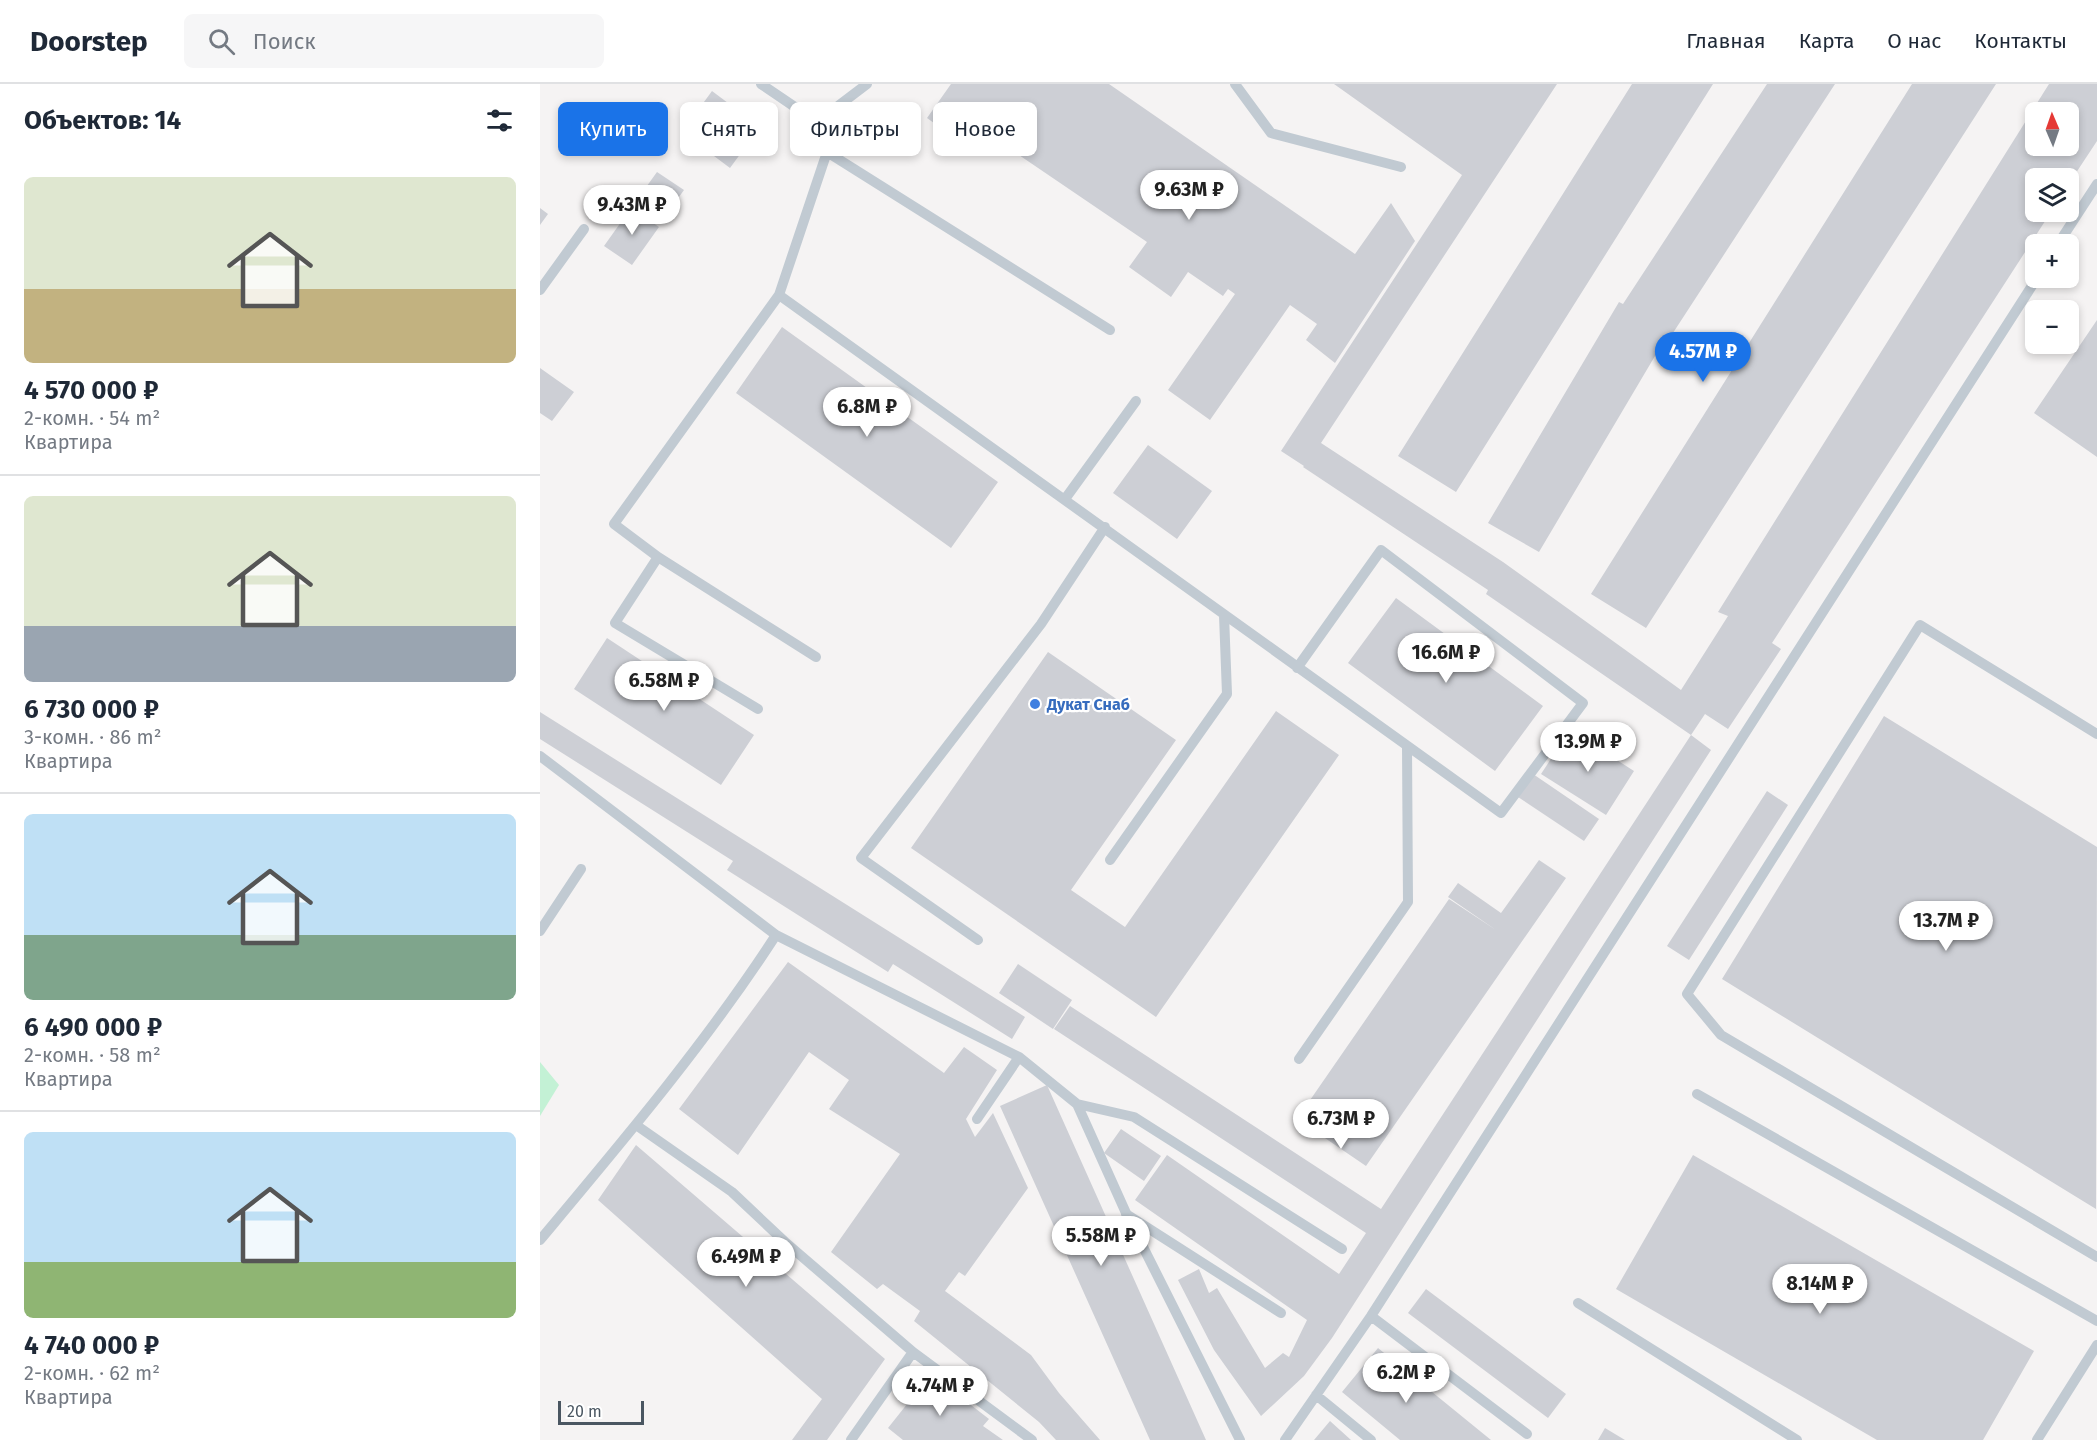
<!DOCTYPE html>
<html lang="ru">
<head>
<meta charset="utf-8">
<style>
	body { margin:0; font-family:"Fira Sans",sans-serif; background:#f6f6f7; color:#1f2937; height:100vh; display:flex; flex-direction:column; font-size:22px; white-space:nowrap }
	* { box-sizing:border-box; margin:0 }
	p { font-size:20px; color:#747a83 }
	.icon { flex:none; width:33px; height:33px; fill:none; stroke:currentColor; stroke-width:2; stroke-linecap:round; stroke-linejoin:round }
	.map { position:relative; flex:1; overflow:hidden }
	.sheet { display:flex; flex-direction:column; background:#fff; width:540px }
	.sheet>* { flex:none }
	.hud { position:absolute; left:18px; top:18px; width:570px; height:54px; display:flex; gap:12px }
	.needle { width:39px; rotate:358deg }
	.controls { position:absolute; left:1485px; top:18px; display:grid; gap:12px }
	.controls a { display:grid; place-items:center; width:54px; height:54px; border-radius:9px; background:#fff; box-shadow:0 3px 9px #0003; font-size:30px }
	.scale { position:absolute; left:18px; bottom:15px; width:86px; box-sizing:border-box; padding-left:6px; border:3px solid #4a5661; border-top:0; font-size:16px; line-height:21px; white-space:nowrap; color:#4a5661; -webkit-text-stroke:4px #fff; paint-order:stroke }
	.price { position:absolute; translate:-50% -51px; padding:0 14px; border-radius:21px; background:#fff; color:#222; font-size:20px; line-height:39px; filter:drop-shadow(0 2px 3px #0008) }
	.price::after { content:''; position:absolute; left:50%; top:36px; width:18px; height:14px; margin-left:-9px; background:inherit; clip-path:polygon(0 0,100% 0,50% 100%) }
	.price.current { background:#1a73e8; color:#fff }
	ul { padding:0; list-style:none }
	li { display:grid; align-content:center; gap:12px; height:318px; padding:0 24px }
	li+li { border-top:2px solid #e0e1e3 }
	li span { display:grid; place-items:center; height:186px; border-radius:9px; color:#555 }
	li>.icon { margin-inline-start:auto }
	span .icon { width:108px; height:108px; fill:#fffc; stroke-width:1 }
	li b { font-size:26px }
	h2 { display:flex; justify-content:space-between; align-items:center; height:72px; padding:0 24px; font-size:26px }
	.pill { padding:0 21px; border-radius:9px; background:#fff; box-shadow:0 3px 9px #0003; font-size:21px; line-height:54px }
	.pill.current { background:#1a73e8; color:#fff }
	header { display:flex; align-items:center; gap:36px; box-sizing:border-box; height:84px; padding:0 30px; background:#fff; border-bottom:2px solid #e0e1e3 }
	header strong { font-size:28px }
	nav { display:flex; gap:33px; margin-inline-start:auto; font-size:21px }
	.search { width:420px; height:54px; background:#f6f6f7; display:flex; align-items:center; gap:15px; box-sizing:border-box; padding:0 21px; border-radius:9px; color:#747a83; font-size:22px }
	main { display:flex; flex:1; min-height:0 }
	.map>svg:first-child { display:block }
</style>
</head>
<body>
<header>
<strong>Doorstep</strong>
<div class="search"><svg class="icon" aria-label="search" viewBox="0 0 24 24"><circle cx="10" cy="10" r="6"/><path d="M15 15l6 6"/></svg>Поиск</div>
<nav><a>Главная</a><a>Карта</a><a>О нас</a><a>Контакты</a></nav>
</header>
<main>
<section class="sheet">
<h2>Объектов: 14<svg class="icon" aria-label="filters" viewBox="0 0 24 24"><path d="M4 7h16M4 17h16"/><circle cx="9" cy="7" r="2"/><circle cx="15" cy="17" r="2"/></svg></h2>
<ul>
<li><span style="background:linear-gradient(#dfe7d0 60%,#c2b280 0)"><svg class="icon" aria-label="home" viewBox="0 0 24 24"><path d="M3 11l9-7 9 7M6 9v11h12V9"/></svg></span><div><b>4 570 000 ₽</b><p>2-комн. · 54 m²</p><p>Квартира</p></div></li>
<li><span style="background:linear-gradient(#dfe7d0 70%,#9aa5b1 0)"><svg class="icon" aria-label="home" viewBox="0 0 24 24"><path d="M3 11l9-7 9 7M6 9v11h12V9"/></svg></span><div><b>6 730 000 ₽</b><p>3-комн. · 86 m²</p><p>Квартира</p></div></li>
<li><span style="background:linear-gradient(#bfe0f5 65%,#7fa58c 0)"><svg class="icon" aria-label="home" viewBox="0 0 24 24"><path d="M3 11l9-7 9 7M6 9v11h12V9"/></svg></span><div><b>6 490 000 ₽</b><p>2-комн. · 58 m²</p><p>Квартира</p></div></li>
<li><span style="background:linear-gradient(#bfe0f5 70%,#8fb573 0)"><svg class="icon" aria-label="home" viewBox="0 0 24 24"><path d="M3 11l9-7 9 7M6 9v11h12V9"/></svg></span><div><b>4 740 000 ₽</b><p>2-комн. · 62 m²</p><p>Квартира</p></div></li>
</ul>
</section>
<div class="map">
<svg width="1557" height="1356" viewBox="0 0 1557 1356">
	<rect width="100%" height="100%" fill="#f5f3f3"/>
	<path fill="#c3f1d5" d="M0,978L19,1001L0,1032Z"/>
	<path fill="#cdcfd5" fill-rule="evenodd" d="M411,0H569L815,170L851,119L875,157L795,279L766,256L777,240L750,221L670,336L628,306L695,210L688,205L683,212L648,188L631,213L589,183L607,158L429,37L416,55L387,34Z
		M794,0H1017L781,359L963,478L1141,606L1188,532L1178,528L1509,0H1557V57L1528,101V94H1496V128H1511L1232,559L1241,565L1188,645L1165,630L1151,651L946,510L948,506L763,383L764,382L741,367L922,91ZM1496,28H1528V62H1496Z
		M1092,0H1173L916,408L858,372Z
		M1227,0H1295L1131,252L1128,250L999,468L948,439L1079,218L1083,220Z
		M1372,0H1456L1106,544L1051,510Z
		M172,7L220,43L190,84L142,48Z
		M117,88L144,106L131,124L104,106Z
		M0,124L8,130L0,141Z
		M91,124L119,143L92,181L64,162Z
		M1557,236V373L1494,329Z
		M242,243L458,398L411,464L196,309Z
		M0,284L34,308L12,337L0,329Z
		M608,361L672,407L637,455L573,409Z
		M856,514L1003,622L955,687L808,579Z
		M67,554L214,651L181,701L34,605Z
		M508,568L636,656L531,806L585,843L736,627L799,671L616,933L371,764Z
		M0,628L485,933L472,955L353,880L348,888L187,786L193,777L0,655Z
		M1344,632L1557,763L1556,1125L1182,895Z
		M1030,646L1094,687L1066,731L1001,690Z
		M1151,651L1171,666L792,1254L764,1292L721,1332L674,1266L638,1196L659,1185L669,1209L677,1204L725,1284L743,1269L749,1273L767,1236L595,1116L627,1071L799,1190L826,1149L514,945L530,922L841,1125Z
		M993,690L1059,735L1044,757L978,713Z
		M1227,707L1248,721L1149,876L1127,862Z
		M999,776L1026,794L826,1082L757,1035L909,815L956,846L908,813L918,799L961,829Z
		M248,878L404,989L424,963L457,986L426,1035L435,1053L453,1029L488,1104L425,1192L419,1188L405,1207L491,1271L519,1309L560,1356H516L499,1338L374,1237L380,1227L343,1200L337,1205L291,1168L360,1070L289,1025L309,996L269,968L198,1071L139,1025Z
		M478,880L532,916L513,945L459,909Z
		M507,1001L666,1356H610L460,1022Z
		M581,1045L621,1072L604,1097L564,1069Z
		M96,1061L345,1275L287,1356H252L282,1315L58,1116Z
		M1153,1071L1494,1267L1443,1356H1337L1076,1205Z
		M886,1205L1026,1310L1008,1334L868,1229Z
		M838,1264L951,1356H860L802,1308Z
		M391,1290L449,1335L443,1342L463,1356H363L348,1344Z
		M790,1337L811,1356H774Z
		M1065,1344L1085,1356H1058Z"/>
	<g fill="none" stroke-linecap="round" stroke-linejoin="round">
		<path stroke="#c1cad2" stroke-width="10" d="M221,0L277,38L287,68L239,211L74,440L118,473L276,573
			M695,0L731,49L861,83
			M277,38L327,0
			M287,68L570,246
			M1518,160L1557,100
			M0,206L44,145
			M239,211C480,383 720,557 961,729L1043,619L841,466L757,584
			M525,415L596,317
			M118,473L75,539L218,625
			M1557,650L1380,541L1147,910L1181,951L1557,1173
			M0,672L236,851L479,973L537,1020L594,1033L802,1165
			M570,776L687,610L684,531
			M0,847L41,785
			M438,856L321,774L501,540L565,443
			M759,975L868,818L867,662
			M1157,1010L1557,1237
			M537,1020L586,1129L700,1356
			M437,1035L479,973
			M96,1041L192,1108L245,1158L373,1268L492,1356
			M586,1130L741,1229
			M0,1156C82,1058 166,959 236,851
			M1038,1219L1257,1356
			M831,1232L987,1350
			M776,1311L831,1356
			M311,1356L373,1268
			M745,1356L831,1232L1497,194
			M1497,1356L1557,1261"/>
	</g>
	<circle fill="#3f7fe0" stroke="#fff" stroke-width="2" cx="495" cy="620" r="6"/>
	<g text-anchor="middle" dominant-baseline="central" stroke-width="4.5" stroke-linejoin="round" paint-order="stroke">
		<g font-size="16" font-weight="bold" fill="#366cbe" stroke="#fff" text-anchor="start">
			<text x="507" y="620">Дукат Снаб</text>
		</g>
	</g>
</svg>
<div class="controls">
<a><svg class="needle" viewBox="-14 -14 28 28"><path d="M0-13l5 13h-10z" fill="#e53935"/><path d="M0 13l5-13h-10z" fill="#747a83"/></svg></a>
<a><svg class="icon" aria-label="layers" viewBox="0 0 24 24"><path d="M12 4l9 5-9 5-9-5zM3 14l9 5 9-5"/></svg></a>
<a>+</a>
<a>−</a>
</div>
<div class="scale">20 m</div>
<b class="price" style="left:649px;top:137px">9.63M ₽</b>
<b class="price" style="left:92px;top:152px">9.43M ₽</b>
<b class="price current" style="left:1163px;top:299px">4.57M ₽</b>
<b class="price" style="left:327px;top:354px">6.8M ₽</b>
<b class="price" style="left:906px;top:600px">16.6M ₽</b>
<b class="price" style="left:124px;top:628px">6.58M ₽</b>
<b class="price" style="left:1048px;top:689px">13.9M ₽</b>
<b class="price" style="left:1406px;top:868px">13.7M ₽</b>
<b class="price" style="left:801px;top:1066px">6.73M ₽</b>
<b class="price" style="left:561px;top:1183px">5.58M ₽</b>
<b class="price" style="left:206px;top:1204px">6.49M ₽</b>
<b class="price" style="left:1280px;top:1231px">8.14M ₽</b>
<b class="price" style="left:866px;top:1320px">6.2M ₽</b>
<b class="price" style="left:400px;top:1333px">4.74M ₽</b>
<div class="hud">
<a class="pill current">Купить</a>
<a class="pill">Снять</a>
<a class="pill">Фильтры</a>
<a class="pill">Новое</a>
</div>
</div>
</main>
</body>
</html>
